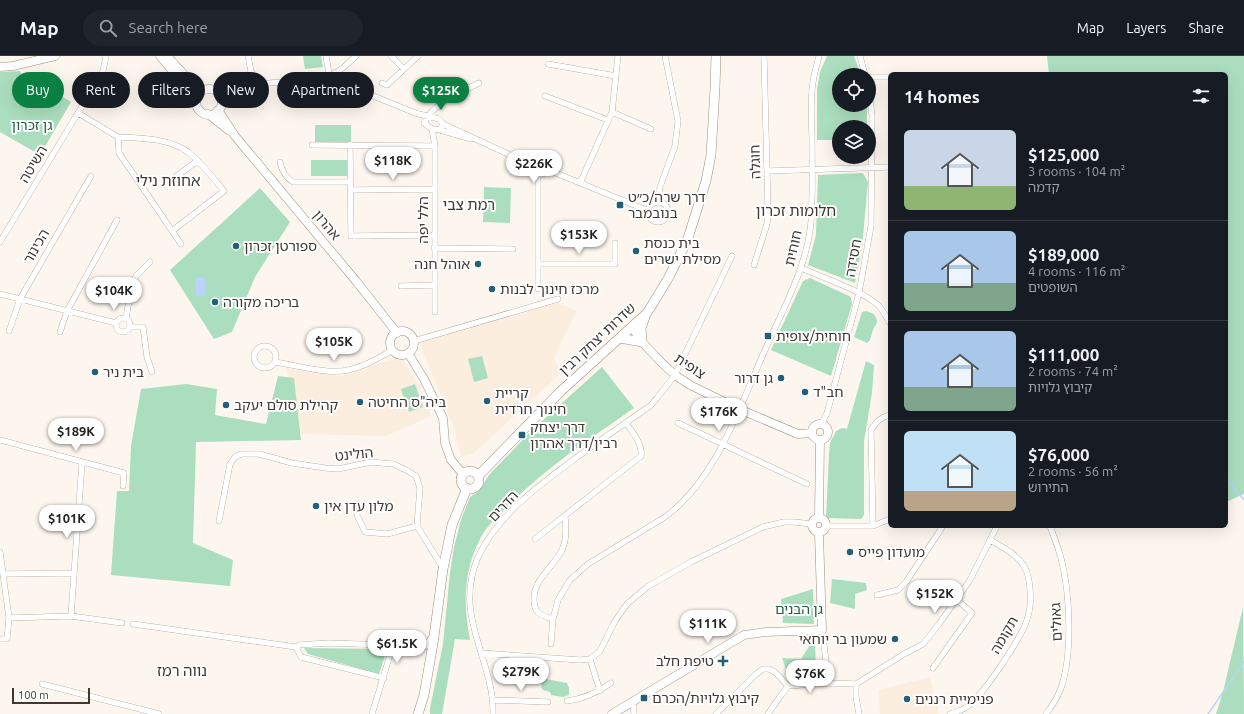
<!DOCTYPE html>
<html lang="en">
<head>
<meta charset="utf-8">
<style>
	body { margin:0; font-family:Ubuntu,"Noto Sans Hebrew",sans-serif; background:#20242c; color:#f1f3f6; height:100vh; display:flex; flex-direction:column; font-size:15px; white-space:nowrap }
	* { box-sizing:border-box; margin:0 }
	p { font-size:13px; color:#9ea1a6 }
	.icon { flex:none; width:22px; height:22px; fill:none; stroke:currentColor; stroke-width:2; stroke-linecap:round; stroke-linejoin:round }
	.map { position:relative; flex:1; overflow:hidden }
	.panel { position:absolute; left:888px; top:16px; width:340px; height:456px; display:flex; flex-direction:column; background:#171b24; border-radius:6px; box-shadow:0 4px 16px #0002 }
	.panel>* { flex:none }
	.banner { position:absolute; left:12px; top:16px; width:380px; height:36px; display:flex; gap:8px }
	.fabs { position:absolute; left:832px; top:12px; display:grid; gap:8px }
	.fabs a { display:grid; place-items:center; width:44px; height:44px; border-radius:50%; background:#171b24; box-shadow:0 4px 16px #0002; font-size:20px }
	.scale { position:absolute; left:12px; bottom:10px; width:78px; box-sizing:border-box; padding-left:4px; border:2px solid #3f3830; border-top:0; font-size:11px; line-height:14px; white-space:nowrap; color:#3f3830; -webkit-text-stroke:3px #fff; paint-order:stroke }
	.price { position:absolute; translate:-50% -34px; padding:0 9px; border-radius:14px; background:#fff; color:#222; font-size:13px; line-height:26px; filter:drop-shadow(0 1px 2px #0008) }
	.price::after { content:''; position:absolute; left:50%; top:24px; width:12px; height:9px; margin-left:-6px; background:inherit; clip-path:polygon(0 0,100% 0,50% 100%) }
	.price.on { background:#0b8043; color:#fff }
	ul { padding:0; list-style:none }
	li { display:flex; align-items:center; gap:12px; height:100px; padding:0 16px }
	li+li { border-top:1px solid #363941 }
	li span { display:grid; place-items:center; flex:none; width:112px; height:80px; border-radius:6px; color:#555 }
	li>.icon { margin-inline-start:auto }
	span .icon { width:48px; height:48px; fill:#fffc; stroke-width:1 }
	li b { font-size:17px }
	h2 { display:flex; justify-content:space-between; align-items:center; height:48px; padding:0 16px; font-size:17px }
	.chip { padding:0 14px; border-radius:18px; background:#171b24; box-shadow:0 4px 16px #0002; font-size:14px; line-height:36px }
	.chip.on { background:#0b8043; color:#fff }
	header { display:flex; align-items:center; gap:24px; box-sizing:border-box; height:56px; padding:0 20px; background:#171b24; border-bottom:1px solid #363941 }
	header strong { font-size:19px }
	nav { display:flex; gap:22px; margin-inline-start:auto; font-size:14px }
	.search { width:280px; height:36px; background:#20242c; display:flex; align-items:center; gap:10px; box-sizing:border-box; padding:0 14px; border-radius:22px; color:#9ea1a6; font-size:15px }
	.map>svg:first-child { display:block }
</style>
</head>
<body>
<header>
<strong>Map</strong>
<div class="search"><svg class="icon" aria-label="search" viewBox="0 0 24 24"><circle cx="10" cy="10" r="6"/><path d="M15 15l6 6"/></svg>Search here</div>
<nav><a>Map</a><a>Layers</a><a>Share</a></nav>
</header>
<div class="map">
<svg width="1244" height="658" viewBox="0 0 1244 658">
	<rect width="100%" height="100%" fill="#fdf6ee"/>
	<path fill="#fceede" d="M557,247L577,255L554,301L560,318L474,397L461,401L454,372L419,287Z
		M401,300L420,331L431,360L386,380L302,378L286,312L341,320Z
		M930,621L939,658H880L878,634Z"/>
	<path fill="#abdebe" d="M303,0H321L323,11L305,13Z
		M827,0H854L861,19H839V49H867V71H839V84H817V33L820,16Z
		M1047,0H1244V438L1226,446V18H1049Z
		M20,15L34,46L53,35L71,46L40,99L0,76V16Z
		M315,69H351V87L315,86Z
		M311,104H347V120H311Z
		M863,117L868,126L862,191L855,227L808,209L816,179L818,119Z
		M484,131L511,132L510,167L483,166Z
		M260,132L290,166L255,221L232,276L214,283L170,214Z
		M810,222L849,240L851,242L852,248L831,320L771,294L803,225Z
		M866,255L874,258C879,266 877,266 873,274C872,277 871,281 870,284L867,287L854,281L862,256Z
		M482,300L488,322L474,326L468,303Z
		M866,305L874,309L872,337L864,385V459L861,463L826,462L829,398L830,387L836,375L842,372L847,373Z
		M602,311L634,352C590,383 545,412 507,451C498,460 487,470 481,481C463,516 463,546 470,584L455,583L442,658H430V652L443,588L450,517L454,491L461,464L470,441L479,435L489,419L533,373Z
		M278,320L294,322L301,384L196,386L193,487L233,504L230,530L111,519L117,435H129L131,390L141,333L186,328L217,333L215,359L266,368Z
		M415,328L423,351L409,356L401,333Z
		M832,523L866,527L867,534L855,538V553L830,547Z
		M813,533L814,568L783,567L781,543Z
		M1243,551L1244,658H1216L1223,636Z
		M815,581L816,618L790,624L782,602L801,603Z
		M304,592L387,593L379,618L308,598Z
		M546,623L567,627L569,632V639L563,641L551,639L550,636L543,634L541,631L542,626Z"/>
	<path fill="#b9d3fa" d="M195,222H205V240H196Z"/>
	<g fill="none" stroke-linecap="round" stroke-linejoin="round">
		<path stroke="#b9d3fa" stroke-width="1.5" d="M1226,422L1244,444
			M1208,658L1244,606"/>
		<g stroke="#9f8f7c" stroke-width="6">
			<path id="street" d="M248,0L251,15L257,29
				M326,0L329,18
				M391,0L404,13
				M860,0L865,19
				M548,8L616,20
				M333,18L343,12L356,0
				M869,21H890
				M326,24C328,29 333,30 337,25
				M337,25L415,57L439,63L443,68L532,109
				M382,27L387,29L418,0
				M245,31L251,15
				M545,40L608,64
				M220,41C250,24 293,26 326,24
				M612,56L651,73
				M78,57L118,81
				M443,68L440,74L432,73L424,67C434,46 459,37 479,27
				M432,73L435,90V256
				M440,74L471,83
				M118,81C141,82 169,82 188,96C202,107 213,122 224,135L172,175
				M118,81L119,97L181,188
				M312,89L435,90
				M350,89L351,180L435,179
				M280,106C282,115 285,121 293,126H351
				M532,109L531,114L536,119L543,118L546,113
				M532,109L535,106L546,110V113
				M546,113L649,155
				M767,115L890,111
				M170,125L197,105
				M580,127L612,56L618,0
				M351,134L435,133
				M658,146L660,131L675,90L678,65L665,0
				M648 156a10 10 0 1 1 20 0a10 10 0 1 1-20 0Z
				M0,186L78,57L103,15L106,0
				M434,192L513,193
				M539,208H615V187
				M754,209L767,168L768,154L764,0
				M801,212C822,221 862,235 878,249C883,254 886,261 890,267
				M401,230L435,229
				M538,233V120
				M0,238L116,267
				M116 269a7 7 0 1 1 14 0a7 7 0 1 1-14 0Z
				M126,262L131,233L136,220L150,206
				M130,271H143L147,301L152,316
				M9,275L20,243L91,120
				M60,276L67,255L117,164
				M414,285L558,243
				M254 301a11 11 0 1 1 22 0a11 11 0 1 1-22 0Z
				M275,306C295,309 329,319 348,314C364,311 378,302 393,294
				M678,367L807,428
				M822,367L827,357L859,237L871,170L872,59L869,35
				M0,384L124,417L123,430
				M357,449V459L365,476L387,478L417,470
				M219,465L230,408L235,401L241,398H259L292,407L325,412L338,413L371,406L393,408L408,415L416,420L420,432L417,470L443,512
				M826,470H873L890,463
				M873,470L871,374C877,365 881,361 890,359
				M535,483L641,400C643,388 632,376 626,367
				M0,496L9,562L7,583H0
				M4,518L74,517
				M877,539L898,534L906,526L943,470
				M71,560L82,407
				M9,562L71,560L122,567
				M553,563C541,559 534,558 534,544C533,523 554,511 562,494C567,483 566,471 565,460
				M133,568L296,591L299,589L328,587L420,590
				M822,574L829,627
				M551,588L553,563L558,544L570,524L588,508L665,461C716,424 740,350 765,294C783,253 807,211 811,166C813,138 812,109 812,81C811,63 810,45 813,26C814,18 817,9 819,0
				M296,591L301,601L384,622
				M481,597L580,604L590,603L600,635
				M590,603L600,595L615,565L627,548L647,531L691,506L763,471L784,466H794L811,468
				M933,612L972,557L956,543
				M42,628L159,658
				M856,628L904,598L923,588L939,568L970,524L997,470
				M856,628V641L859,658
				M493,644L548,646
				M567,645C584,643 598,636 611,627
				M633,646L634,658
				M372,658L393,589
				M493,658C494,620 473,586 470,549C469,533 472,515 478,501C499,457 542,427 580,399C603,382 627,366 650,350L657,342L675,319L732,200
				M716,658L755,619L763,613H769L775,616L788,630
				M768,658L779,642L788,630L829,627L856,628
				M950,658C955,656 960,655 965,652C981,643 1024,579 1028,560C1032,548 1031,521 1024,510C1017,498 1002,491 990,484
				M1046,658C1052,650 1058,641 1061,632C1073,597 1070,537 1061,502C1058,491 1054,481 1050,470"/>
		</g>
		<g stroke="#9f8f7c" stroke-width="9">
			<path id="secondary" d="M160,0L196,44
				M167,0L200,36
				M0,11L13,10L55,0
				M196 46a13 13 0 1 1 26 0a13 13 0 1 1-26 0Z
				M218,54L235,80L356,225L397,277
				M208,58L228,74
				M632,271L642,286L663,308L675,319L690,329L739,353L798,378L812,377
				M390 287a12 12 0 1 1 24 0a12 12 0 1 1-24 0Z
				M408,297L424,323L443,362L445,387L451,404L463,418
				M812 376a8 8 0 1 1 16 0a8 8 0 1 1-16 0Z
				M812 469a7 7 0 1 1 14 0a7 7 0 1 1-14 0Z
				M819,462L820,384
				M612,658L744,579L766,576L822,574L819,477"/>
		</g>
		<g stroke="#9f8f7c" stroke-width="10">
			<path id="primary" d="M620,282L642,286L641,272L645,261
				M461 424a9 9 0 1 1 18 0a9 9 0 1 1-18 0Z
				M478,420L561,335L647,257L669,221L688,182L706,125L711,99L715,32L716,0
				M420,590L430,587L434,581
				M418,658L424,639L433,588L443,513L452,469L467,432"/>
		</g>
		<use href="#street" stroke="#fff" stroke-width="5.5"/>
		<use href="#secondary" stroke="#fff" stroke-width="8"/>
		<use href="#primary" stroke="#fff" stroke-width="9"/>
	</g>
	<g fill="#236077" stroke="#fff" stroke-width="1.5">
		<rect x="616" y="145" width="8" height="8" rx="2"/>
		<circle cx="236" cy="190" r="4"/>
		<circle cx="636" cy="195" r="4"/>
		<circle cx="478" cy="208" r="4"/>
		<circle cx="492" cy="233" r="4"/>
		<circle cx="215" cy="246" r="4"/>
		<rect x="764" y="276" width="8" height="8" rx="2"/>
		<circle cx="95" cy="316" r="4"/>
		<circle cx="781" cy="322" r="4"/>
		<circle cx="805" cy="336" r="4"/>
		<circle cx="487" cy="345" r="4"/>
		<circle cx="360" cy="346" r="4"/>
		<circle cx="226" cy="349" r="4"/>
		<rect x="518" y="375" width="8" height="8" rx="2"/>
		<circle cx="316" cy="450" r="4"/>
		<circle cx="850" cy="496" r="4"/>
		<circle cx="895" cy="583" r="4"/>
		<path d="M721 599h4v4h4v4h-4v4h-4v-4h-4v-4h4z"/>
		<rect x="640" y="638" width="8" height="8" rx="2"/>
		<circle cx="907" cy="643" r="4"/>
	</g>
	<g text-anchor="middle" dominant-baseline="central" stroke-width="4" stroke-linejoin="round" paint-order="stroke">
		<g font-size="14" fill="#20603f" stroke="#fff">
			<text x="32" y="69">גן זכרון</text>
			<text x="799" y="553">גן הבנים</text>
		</g>
		<g font-size="14" fill="#3f3830" stroke="#fff">
			<text transform="translate(755 106) rotate(-92)">חוגלה</text>
			<text transform="translate(33 108) rotate(-59)">השיטה</text>
			<text transform="translate(423 164) rotate(-90)">הלל יפה</text>
			<text transform="translate(327 169) rotate(50)">אהרון</text>
			<text transform="translate(36 190) rotate(-60)">הכינור</text>
			<text transform="translate(793 192) rotate(-77)">חוחית</text>
			<text transform="translate(853 202) rotate(-80)">חסידה</text>
			<text transform="translate(597 283) rotate(-43)">שדרות יצחק רבין</text>
			<text transform="translate(690 310) rotate(34)">צופית</text>
			<text transform="translate(354 398) rotate(-6)">הולינט</text>
			<text transform="translate(503 450) rotate(-47)">הדרים</text>
			<text transform="translate(1056 566) rotate(-92)">גאולים</text>
			<text transform="translate(1004 579) rotate(-60)">תקומה</text>
		</g>
		<g font-size="14" fill="#3f3830" stroke="#fff" text-anchor="start">
			<text x="628" y="141">דרך שרה/כ״ט<tspan x="628" dy="16">בנובמבר</tspan></text>
			<text x="644" y="187">בית כנסת<tspan x="644" dy="16">מסילת ישרים</tspan></text>
			<text x="244" y="190">ספורטן זכרון</text>
			<text x="470" y="208" text-anchor="end">אוהל חנה</text>
			<text x="500" y="233">מרכז חינוך לבנות</text>
			<text x="223" y="246">בריכה מקורה</text>
			<text x="776" y="280">חוחית/צופית</text>
			<text x="103" y="316">בית ניר</text>
			<text x="773" y="322" text-anchor="end">גן דרור</text>
			<text x="813" y="336">חב"ד</text>
			<text x="495" y="337">קריית<tspan x="495" dy="16">חינוך חרדית</tspan></text>
			<text x="368" y="346">ביה"ס החיטה</text>
			<text x="234" y="349">קהילת סולם יעקב</text>
			<text x="530" y="371">דרך יצחק<tspan x="530" dy="16">רבין/דרך אהרון</tspan></text>
			<text x="324" y="450">מלון עדן אין</text>
			<text x="858" y="496">מועדון פייס</text>
			<text x="887" y="583" text-anchor="end">שמעון בר יוחאי</text>
			<text x="714" y="605" text-anchor="end">טיפת חלב</text>
			<text x="652" y="642">קיבוץ גלויות/הכרם</text>
			<text x="915" y="643">פנימיית רננים</text>
		</g>
		<g font-size="15" fill="#3f3830" stroke="#fff">
			<text x="168" y="124">אחוזת נילי</text>
			<text x="469" y="148">רמת צבי</text>
			<text x="796" y="154">חלומות זכרון</text>
			<text x="182" y="614">נווה רמז</text>
		</g>
	</g>
</svg>
<div class="fabs">
<a><svg class="icon" aria-label="locate" viewBox="0 0 24 24"><circle cx="12" cy="12" r="6"/><path d="M12 2v4M12 18v4M2 12h4M18 12h4"/></svg></a>
<a><svg class="icon" aria-label="layers" viewBox="0 0 24 24"><path d="M12 4l9 5-9 5-9-5zM3 14l9 5 9-5"/></svg></a>
</div>
<div class="scale">100 m</div>
<b class="price on" style="left:441px;top:55px">$125K</b>
<b class="price" style="left:393px;top:125px">$118K</b>
<b class="price" style="left:534px;top:128px">$226K</b>
<b class="price" style="left:579px;top:199px">$153K</b>
<b class="price" style="left:114px;top:255px">$104K</b>
<b class="price" style="left:334px;top:306px">$105K</b>
<b class="price" style="left:719px;top:376px">$176K</b>
<b class="price" style="left:76px;top:396px">$189K</b>
<b class="price" style="left:67px;top:483px">$101K</b>
<b class="price" style="left:935px;top:558px">$152K</b>
<b class="price" style="left:708px;top:588px">$111K</b>
<b class="price" style="left:397px;top:608px">$61.5K</b>
<b class="price" style="left:521px;top:636px">$279K</b>
<b class="price" style="left:810px;top:638px">$76K</b>
<div class="banner">
<a class="chip on">Buy</a>
<a class="chip">Rent</a>
<a class="chip">Filters</a>
<a class="chip">New</a>
<a class="chip">Apartment</a>
</div>
<section class="panel">
<h2>14 homes<svg class="icon" aria-label="filters" viewBox="0 0 24 24"><path d="M4 7h16M4 17h16"/><circle cx="9" cy="7" r="2"/><circle cx="15" cy="17" r="2"/></svg></h2>
<ul>
<li><span style="background:linear-gradient(#c9d6e8 70%,#8fb573 0)"><svg class="icon" aria-label="home" viewBox="0 0 24 24"><path d="M3 11l9-7 9 7M6 9v11h12V9"/></svg></span><div><b>$125,000</b><p>3 rooms · 104 m²</p><p>קדמה</p></div></li>
<li><span style="background:linear-gradient(#a9c7e8 65%,#7fa58c 0)"><svg class="icon" aria-label="home" viewBox="0 0 24 24"><path d="M3 11l9-7 9 7M6 9v11h12V9"/></svg></span><div><b>$189,000</b><p>4 rooms · 116 m²</p><p>השופטים</p></div></li>
<li><span style="background:linear-gradient(#a9c7e8 70%,#7fa58c 0)"><svg class="icon" aria-label="home" viewBox="0 0 24 24"><path d="M3 11l9-7 9 7M6 9v11h12V9"/></svg></span><div><b>$111,000</b><p>2 rooms · 74 m²</p><p>קיבוץ גלויות</p></div></li>
<li><span style="background:linear-gradient(#bfe0f5 75%,#b9a48a 0)"><svg class="icon" aria-label="home" viewBox="0 0 24 24"><path d="M3 11l9-7 9 7M6 9v11h12V9"/></svg></span><div><b>$76,000</b><p>2 rooms · 56 m²</p><p>התירוש</p></div></li>
</ul>
</section>
</div>
</body>
</html>
